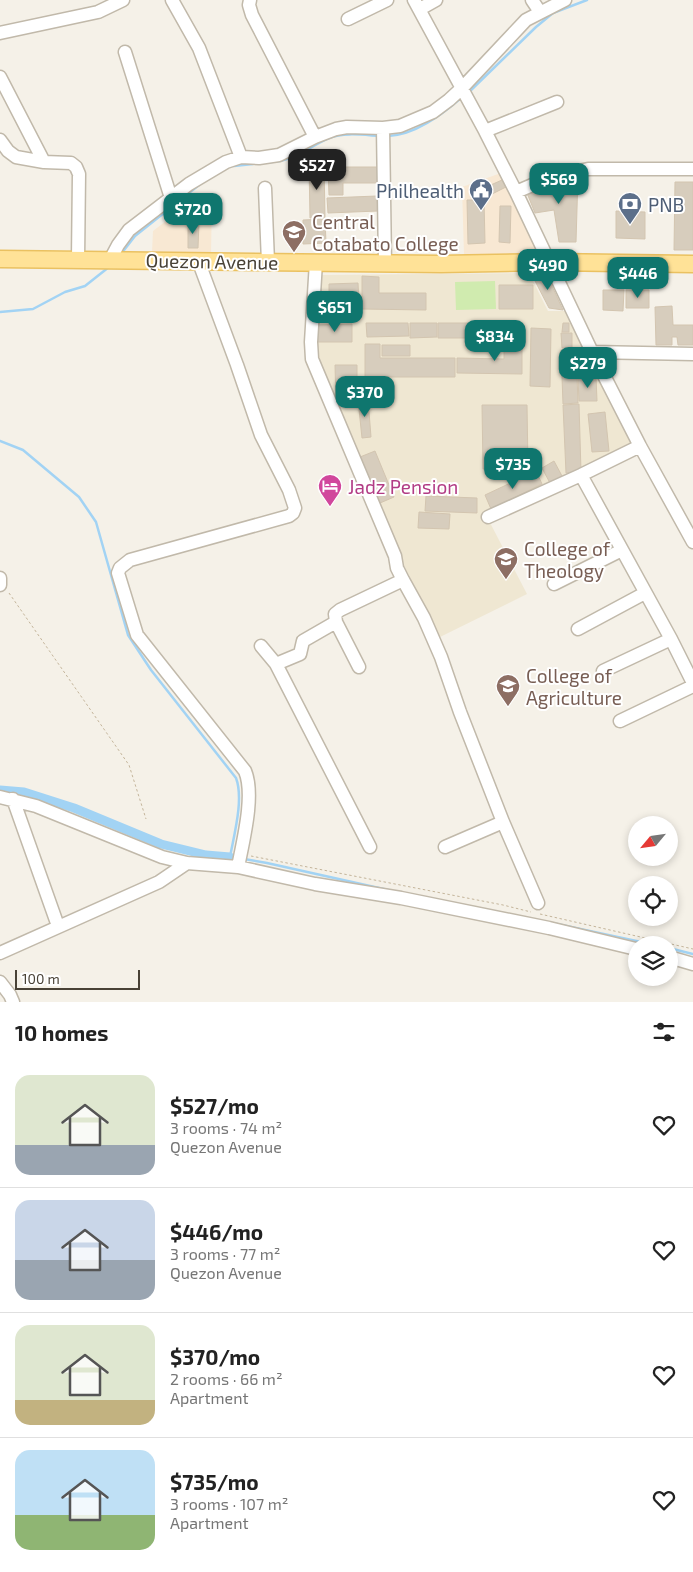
<!DOCTYPE html>
<html lang="en">
<head>
<meta charset="utf-8">
<style>
	body { margin:0; font-family:"Exo 2",sans-serif; background:#f6f6f6; color:#222; height:100vh; display:flex; flex-direction:column; font-size:19px; white-space:nowrap }
	* { box-sizing:border-box; margin:0 }
	p { font-size:16px; color:#767676 }
	.icon { flex:none; width:28px; height:28px; fill:none; stroke:currentColor; stroke-width:2; stroke-linecap:round; stroke-linejoin:round }
	.map { position:relative; height:1002px; overflow:hidden }
	.drawer { display:flex; flex-direction:column; background:#fff; flex:1 }
	.drawer>* { flex:none }
	.needle { width:32px; rotate:241deg }
	.fabs { position:absolute; left:628px; top:816px; display:grid; gap:10px }
	.fabs a { display:grid; place-items:center; width:50px; height:50px; border-radius:50%; background:#fff; box-shadow:0 2px 8px #0003; font-size:25px }
	.scale { position:absolute; left:15px; bottom:12px; width:125px; box-sizing:border-box; padding-left:5px; border:2px solid #494236; border-top:0; font-size:14px; line-height:18px; white-space:nowrap; color:#494236; -webkit-text-stroke:4px #fff; paint-order:stroke }
	.price { position:absolute; translate:-50% -42px; padding:0 11px; border-radius:10px; background:#0f766e; color:#fff; font-size:16px; line-height:32px; filter:drop-shadow(0 1px 2px #0008) }
	.price::after { content:''; position:absolute; left:50%; top:30px; width:15px; height:11px; margin-left:-8px; background:inherit; clip-path:polygon(0 0,100% 0,50% 100%) }
	.price.active { background:#222; color:#fff }
	ul { padding:0; list-style:none }
	li { display:flex; align-items:center; gap:15px; height:125px; padding:0 15px }
	li+li { border-top:1px solid #e0e0e0 }
	li span { display:grid; place-items:center; flex:none; width:140px; height:100px; border-radius:15px; color:#555 }
	li>.icon { margin-inline-start:auto }
	span .icon { width:60px; height:60px; fill:#fffc; stroke-width:1 }
	li b { font-size:21px }
	h2 { display:flex; justify-content:space-between; align-items:center; height:60px; padding:0 15px; font-size:21px }
	.map>svg:first-child { display:block }
</style>
</head>
<body>
<div class="map">
<svg width="693" height="1002" viewBox="0 0 693 1002">
	<rect width="100%" height="100%" fill="#f5f1e8"/>
	<path fill="#f8e8d3" d="M501,173L538,255H464L462,187Z
		M212,199L211,254L152,252L153,231L179,211L192,210Z"/>
	<path fill="#efe7d2" d="M529,273L548,311H565L632,446L486,515L527,594L440,637L397,552L318,360L315,338L319,275Z"/>
	<path fill="#d0ebaf" d="M495,281L496,309L456,310L455,282Z"/>
	<g fill="none" stroke-linecap="round" stroke-linejoin="round">
		<path stroke="#a2d3f4" stroke-width="2.5" d="M468,93L536,27L553,13L587,0
			M388,136C415,135 441,115 461,98
			M271,162C292,162 310,146 329,138C344,132 364,135 380,136
			M234,166L253,164
			M121,254L135,236L199,185
			M0,312L33,309L65,292L85,286L109,267
			M0,441L23,450L79,497L96,522L128,635L151,670L236,778C244,799 234,835 230,857L236,858
			M244,859L267,863L388,890
			M557,924L655,945
			M669,948L693,954"/>
		<path stroke="#a2d3f4" stroke-width="9" d="M0,790L24,792L74,808L161,844L206,855L230,857"/>
	</g>
	<path fill="#d7cdbd" stroke="#d3c5b0" d="M309,163H324L325,218H310Z
		M328,167H380V183H343V195H329Z
		M578,175L576,242H559L554,210L535,213L527,193L552,182Z
		M502,180L506,187L488,196L484,188Z
		M675,182H693V250H674Z
		M377,196L378,211L328,213L327,198Z
		M467,200H484L485,243L468,244Z
		M500,206H511L510,243L499,242Z
		M616,211L645,212V239L616,238Z
		M325,219L326,243L303,244V220Z
		M188,221L199,222L198,248H188Z
		M545,271L563,310L549,308L533,277Z
		M362,276L379,277V293H426V310L362,309Z
		M358,283L359,303L329,304V284Z
		M499,285H533V309H499Z
		M603,290H624L623,311L603,310Z
		M626,290H649V308H626Z
		M672,306L673,325H693V345H678L677,337H672V345H656L655,307Z
		M366,323H408L409,336L367,337Z
		M410,323H437V337L410,338Z
		M438,323H477V338H438Z
		M563,323H569V332H562Z
		M352,324V342H317V325Z
		M478,325H519V338H479Z
		M531,328L551,329L550,387L530,386Z
		M561,333H572V348H562Z
		M504,342H522V374L457,373V358L504,359Z
		M365,344H380V358H455V377H365Z
		M382,345H410V356H382Z
		M561,350H576L578,403L563,404Z
		M335,365H357V402H336Z
		M596,377L597,401H579L578,378Z
		M368,399L371,437L362,438L358,400Z
		M579,404L581,472L566,473L563,405Z
		M482,405H527L528,468L483,469Z
		M605,412L609,451L592,452L588,414Z
		M375,451L394,497L380,503L360,457Z
		M554,461L562,476L550,483L542,468Z
		M536,471L542,484L491,509L485,495Z
		M426,496L477,498V513L425,511Z
		M419,512L450,514L449,529L418,528Z"/>
	<g fill="none" stroke-linecap="round" stroke-linejoin="round">
		<g stroke="#c1b9aa" stroke-width="15">
			<path id="minor" d="M172,0L199,48L241,157
				M250,0L249,5L252,15L315,137
				M414,0L485,131L516,192L592,352L640,446L693,542
				M532,0L540,12
				M420,9L436,0
				M348,19L387,0
				M0,33L98,12L123,0
				M125,52L171,198
				M0,77L44,162
				M383,128L385,263
				M485,131L557,102
				M0,140L8,151L16,157L44,162L71,163L76,167L79,174L78,260
				M265,188L268,262
				M516,192L551,177L588,169H693
				M110,260L118,245L129,230L189,184L226,162L241,157L259,158L279,155L315,137L336,129L347,127L383,128L400,126L433,112L449,100L462,88L526,20L565,0
				M198,260L237,365L261,435L289,490L295,508L293,513L289,516L130,560L120,568L118,573L137,635L245,771C255,795 243,841 238,867
				M316,262L311,342L312,359L395,556L397,568L403,580L424,618L441,657L460,712L503,822L538,903
				M592,352L693,354
				M581,475L671,639L693,683
				M488,517L581,475L640,446
				M0,578V585
				M554,584L622,550
				M578,629L645,593
				M261,646L276,664L370,847
				M276,664L300,654L303,641L336,622
				M359,667L336,622L335,614L340,610L403,580
				M603,671L671,639
				M620,721L693,686
				M0,797L36,806L162,857L187,863L238,867L315,884L401,898L549,928L636,949
				M13,799L58,926
				M445,847L503,822
				M0,953L159,882L187,863
				M669,957L693,964
				M0,982L10,995L13,1002"/>
		</g>
		<g stroke="#eac161" stroke-width="19">
			<path id="major" d="M0,259L441,264L548,262L693,264"/>
		</g>
		<path stroke="#c4b59b" stroke-width="1" stroke-dasharray="2.5 2.5" stroke-linecap="butt" d="M9,593L129,765L146,819
			M251,856L503,905L531,912
			M540,914L693,949"/>
		<use href="#minor" stroke="#fff" stroke-width="12"/>
		<use href="#major" stroke="#ffe297" stroke-width="16"/>
	</g>
	<defs>
		<g id="civic-pin" transform="scale(1.25)"><path d="M0 17L-7.5 6A9.5 9.5 0 1 1 7.5 6Z" fill="#5c6f8a" stroke="#fff"/><path d="M-.6-6.5H3V-4.5H.6V-3L4-1V1h2V6H-6V1h2V-1L-.6-3ZM-1.2 2.5V6h2.4V2.5Z" fill="#fff"/></g>
		<g id="bank-pin" transform="scale(1.25)"><path d="M0 17L-7.5 6A9.5 9.5 0 1 1 7.5 6Z" fill="#5c6f8a" stroke="#fff"/><path d="M-6-4H6V4H-6ZM0-2.3a2.3 2.3 0 1 0 0 4.6a2.3 2.3 0 1 0 0-4.6Z" fill="#fff"/></g>
		<g id="university-pin" transform="scale(1.25)"><path d="M0 17L-7.5 6A9.5 9.5 0 1 1 7.5 6Z" fill="#8d6e63" stroke="#fff"/><path d="M0-5L7-2L0 1L-7-2ZM-4 1L0 2.5L4 1V4Q0 6-4 4Z" fill="#fff"/></g>
		<g id="hotel-pin" transform="scale(1.25)"><path d="M0 17L-7.5 6A9.5 9.5 0 1 1 7.5 6Z" fill="#d1479c" stroke="#fff"/><path d="M-6-4.5h1.5V1H6V5H4.5V3h-9V5H-6ZM-4 0a1.8 1.8 0 1 1 3.6 0ZM.5 0V-2.5h3Q6-2.5 6 0Z" fill="#fff"/></g>
	</defs>
	<g fill-rule="evenodd">
		<use href="#civic-pin" x="481" y="190"/>
		<use href="#bank-pin" x="630" y="204"/>
		<use href="#university-pin" x="294" y="232"/>
		<use href="#hotel-pin" x="330" y="486"/>
		<use href="#university-pin" x="506" y="559"/>
		<use href="#university-pin" x="508" y="686"/>
	</g>
	<g text-anchor="middle" dominant-baseline="central" stroke-width="4" stroke-linejoin="round" paint-order="stroke">
		<g font-size="19" fill="#4e5e75" stroke="#fff" text-anchor="end">
			<text x="464" y="190">Philhealth</text>
			<text x="648" y="204" text-anchor="start">PNB</text>
		</g>
		<g font-size="19" fill="#785e54" stroke="#fff" text-anchor="start">
			<text x="312" y="221">Central<tspan x="312" dy="22">Cotabato College</tspan></text>
			<text x="524" y="548">College of<tspan x="524" dy="22">Theology</tspan></text>
			<text x="526" y="675">College of<tspan x="526" dy="22">Agriculture</tspan></text>
		</g>
		<g font-size="19" fill="#494236" stroke="#fff">
			<text transform="translate(212 261) rotate(1)">Quezon Avenue</text>
		</g>
		<g font-size="19" fill="#b23c85" stroke="#fff" text-anchor="start">
			<text x="348" y="486">Jadz Pension</text>
		</g>
	</g>
</svg>
<div class="fabs">
<a><svg class="needle" viewBox="-14 -14 28 28"><path d="M0-13l5 13h-10z" fill="#e53935"/><path d="M0 13l5-13h-10z" fill="#767676"/></svg></a>
<a><svg class="icon" aria-label="locate" viewBox="0 0 24 24"><circle cx="12" cy="12" r="6"/><path d="M12 2v4M12 18v4M2 12h4M18 12h4"/></svg></a>
<a><svg class="icon" aria-label="layers" viewBox="0 0 24 24"><path d="M12 4l9 5-9 5-9-5zM3 14l9 5 9-5"/></svg></a>
</div>
<div class="scale">100 m</div>
<b class="price active" style="left:317px;top:191px">$527</b>
<b class="price" style="left:559px;top:205px">$569</b>
<b class="price" style="left:193px;top:235px">$720</b>
<b class="price" style="left:548px;top:291px">$490</b>
<b class="price" style="left:638px;top:299px">$446</b>
<b class="price" style="left:335px;top:333px">$651</b>
<b class="price" style="left:495px;top:362px">$834</b>
<b class="price" style="left:588px;top:389px">$279</b>
<b class="price" style="left:365px;top:418px">$370</b>
<b class="price" style="left:513px;top:490px">$735</b>
</div>
<section class="drawer">
<h2>10 homes<svg class="icon" aria-label="filters" viewBox="0 0 24 24"><path d="M4 7h16M4 17h16"/><circle cx="9" cy="7" r="2"/><circle cx="15" cy="17" r="2"/></svg></h2>
<ul>
<li><span style="background:linear-gradient(#dfe7d0 70%,#9aa5b1 0)"><svg class="icon" aria-label="home" viewBox="0 0 24 24"><path d="M3 11l9-7 9 7M6 9v11h12V9"/></svg></span><div><b>$527/mo</b><p>3 rooms · 74 m²</p><p>Quezon Avenue</p></div><svg class="icon" aria-label="heart" viewBox="0 0 24 24"><path d="M12 20l-8-8c-3-5 5-10 8-4 3-6 11-1 8 4z"/></svg></li>
<li><span style="background:linear-gradient(#c9d6e8 60%,#9aa5b1 0)"><svg class="icon" aria-label="home" viewBox="0 0 24 24"><path d="M3 11l9-7 9 7M6 9v11h12V9"/></svg></span><div><b>$446/mo</b><p>3 rooms · 77 m²</p><p>Quezon Avenue</p></div><svg class="icon" aria-label="heart" viewBox="0 0 24 24"><path d="M12 20l-8-8c-3-5 5-10 8-4 3-6 11-1 8 4z"/></svg></li>
<li><span style="background:linear-gradient(#dfe7d0 75%,#c2b280 0)"><svg class="icon" aria-label="home" viewBox="0 0 24 24"><path d="M3 11l9-7 9 7M6 9v11h12V9"/></svg></span><div><b>$370/mo</b><p>2 rooms · 66 m²</p><p>Apartment</p></div><svg class="icon" aria-label="heart" viewBox="0 0 24 24"><path d="M12 20l-8-8c-3-5 5-10 8-4 3-6 11-1 8 4z"/></svg></li>
<li><span style="background:linear-gradient(#bfe0f5 65%,#8fb573 0)"><svg class="icon" aria-label="home" viewBox="0 0 24 24"><path d="M3 11l9-7 9 7M6 9v11h12V9"/></svg></span><div><b>$735/mo</b><p>3 rooms · 107 m²</p><p>Apartment</p></div><svg class="icon" aria-label="heart" viewBox="0 0 24 24"><path d="M12 20l-8-8c-3-5 5-10 8-4 3-6 11-1 8 4z"/></svg></li>
</ul>
</section>
</body>
</html>
